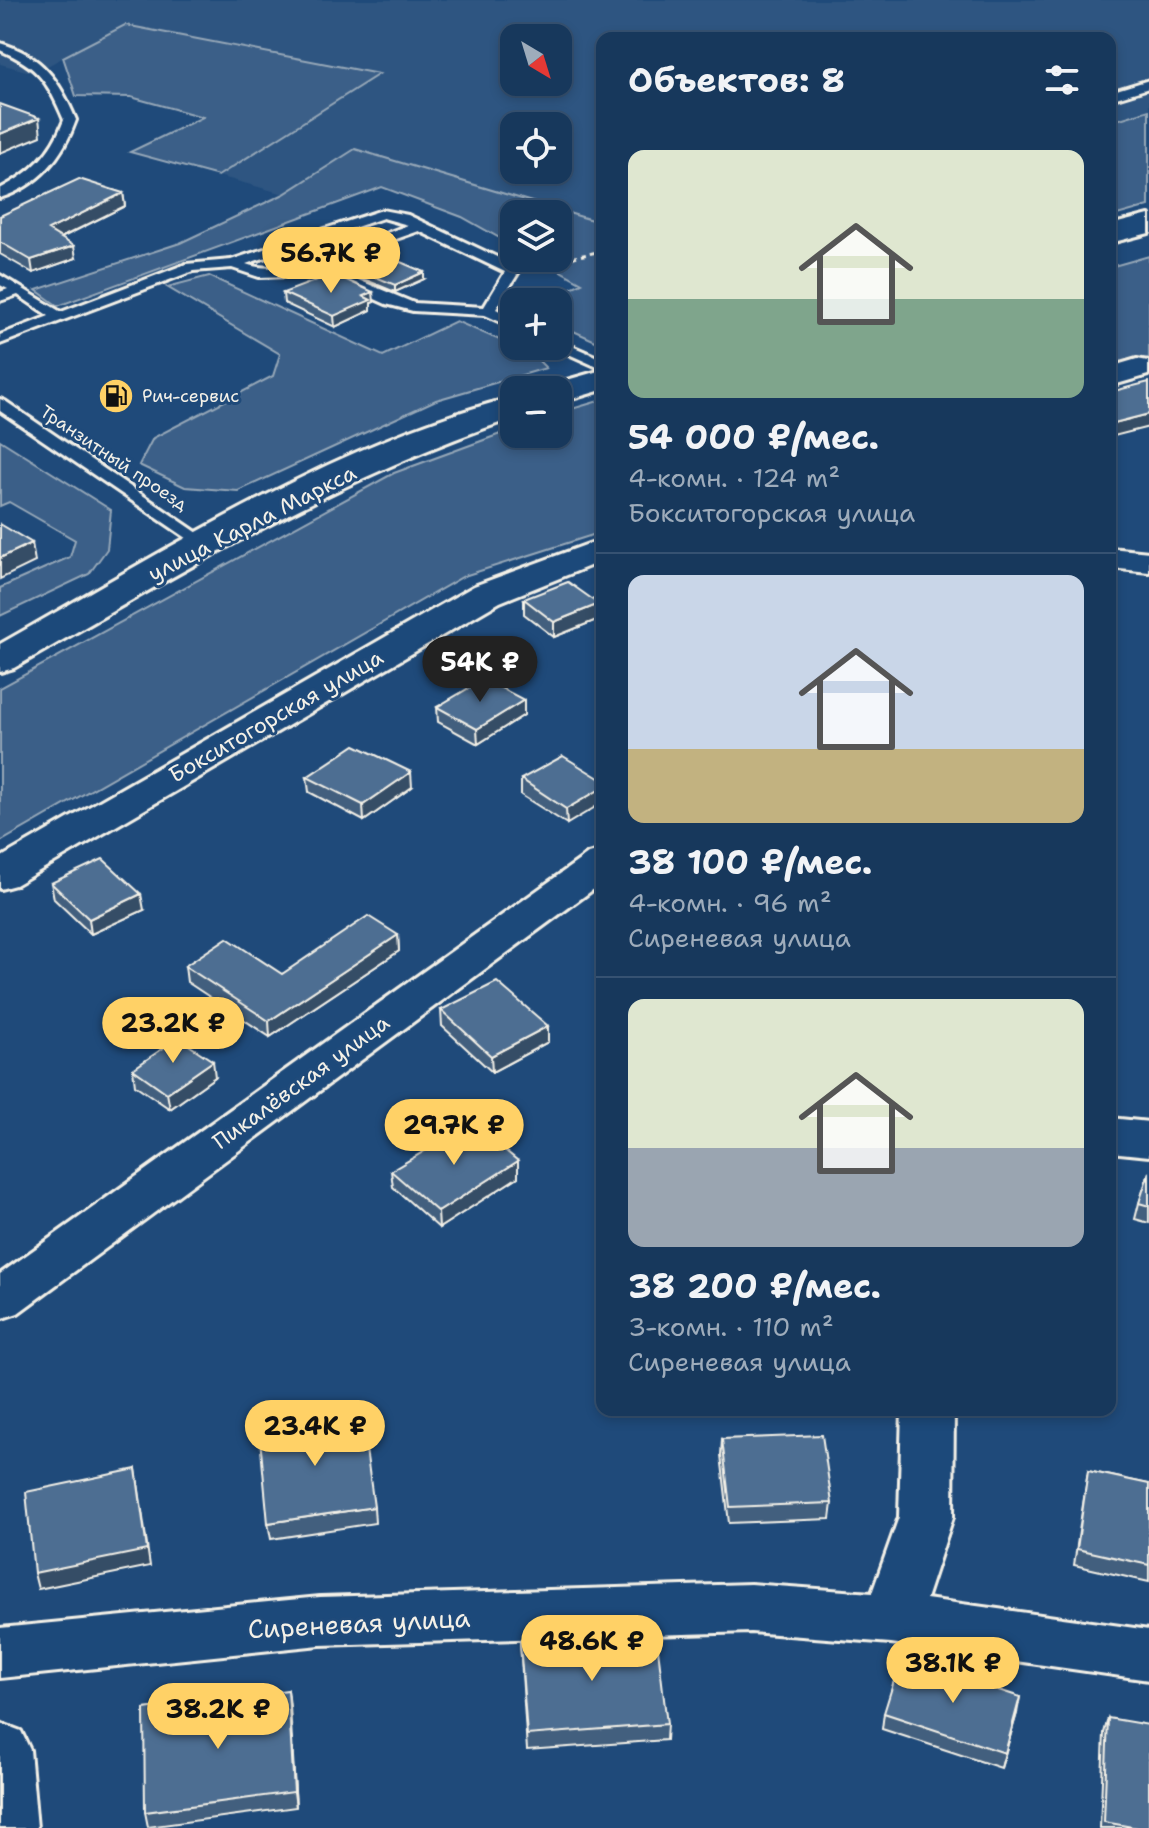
<!DOCTYPE html>
<html lang="ru">
<head>
<meta charset="utf-8">
<style>
	body { margin:0; font-family:"Shantell Sans",sans-serif; background:#203f62; color:#f1f3f6; height:100vh; display:flex; flex-direction:column; font-size:30px; white-space:nowrap }
	* { box-sizing:border-box; margin:0 }
	p { font-size:26px; color:#9eacbb }
	.icon { flex:none; width:44px; height:44px; fill:none; stroke:currentColor; stroke-width:2; stroke-linecap:round; stroke-linejoin:round }
	.map { position:relative; flex:1; overflow:hidden }
	.details { position:absolute; left:596px; top:32px; width:520px; height:1384px; display:flex; flex-direction:column; background:#17385c; border-radius:16px; box-shadow:0 4px 12px #0003,0 0 0 2px #365272 }
	.details>* { flex:none }
	.needle { width:52px; rotate:142deg }
	.controls { position:absolute; left:500px; top:24px; display:grid; gap:16px }
	.controls a { display:grid; place-items:center; width:72px; height:72px; border-radius:16px; background:#17385c; box-shadow:0 4px 12px #0003,0 0 0 2px #365272; font-size:40px }
	.price { position:absolute; translate:-50% -68px; padding:0 18px; border-radius:28px; background:#ffd166; color:#111; font-size:26px; line-height:52px; filter:drop-shadow(0 2px 4px #0008) }
	.price::after { content:''; position:absolute; left:50%; top:48px; width:24px; height:18px; margin-left:-12px; background:inherit; clip-path:polygon(0 0,100% 0,50% 100%) }
	.price.active { background:#222; color:#fff }
	ul { padding:0; list-style:none }
	li { display:grid; align-content:center; gap:16px; height:424px; padding:0 32px }
	li+li { border-top:2px solid #365272 }
	li span { display:grid; place-items:center; height:248px; border-radius:16px; color:#555 }
	li>.icon { margin-inline-start:auto }
	span .icon { width:144px; height:144px; fill:#fffc; stroke-width:1 }
	li b { font-size:34px }
	h2 { display:flex; justify-content:space-between; align-items:center; height:96px; padding:0 32px; font-size:34px }
	.map>svg:first-child { display:block }
</style>
</head>
<body>
<div class="map">
<svg width="1149" height="1828" viewBox="0 0 1149 1828">
	<rect width="100%" height="100%" fill="#1f4a7a"/>
	<filter id="ink" filterUnits="userSpaceOnUse"><feTurbulence type="fractalNoise" baseFrequency=".0125" numOctaves="2"/><feDisplacementMap in="SourceGraphic" scale="16" xChannelSelector="R" yChannelSelector="G"/><feConvolveMatrix kernelMatrix="1 2 1 2 8 2 1 2 1" color-interpolation-filters="sRGB"/></filter>
	<g filter="url(#ink)">
		<path fill="#2d5581" fill-rule="evenodd" d="M0,0H1149V110L1110,122V38H602V223L355,149L284,194L218,176L378,75L125,25L34,73L0,64ZM514,38H558V82H514ZM514,126H558V170H514Z"/>
		<path fill="#3a5f88" stroke="#97a8b8" stroke-width="2" d="M125,25L379,74L218,176L130,152L203,117L131,97L76,96L63,57Z
			M1149,110V206L1110,217V122Z
			M355,149L602,223V344L558,324V302H541L582,283L537,258H558V214H514V246L462,217L382,187L58,306L36,290L180,243L284,194Z
			M1149,256V358L1110,370V267Z
			M209,276L383,356L456,321L532,354L546,368L436,400L238,491L185,487L139,465L153,438L273,376L280,354L167,287Z
			M602,400V532L464,576L0,842V688L394,473L514,429V434H558V413Z
			M0,440L111,510L107,549L89,574L0,616V588L70,557L75,540L9,502L0,506Z"/>
		<g fill="none" stroke-linecap="round" stroke-linejoin="round">
			<g stroke="#f4f1e8" stroke-width="6">
				<path id="lane" d="M0,43C42,55 60,81 76,120C63,157 38,186 0,198V189C32,172 51,154 64,120C48,82 39,67 0,50Z
					M1149,80V88L1110,100V92Z
					M382,210L408,215L518,267L520,270L496,309L514,318V328L485,315L413,311L386,304L310,270L291,276L259,277L232,268L193,271L0,344V335L49,316L18,295L0,301V292L8,289L0,285V275L61,312L186,264L231,260ZM383,218L408,225C363,241 292,280 246,264ZM419,231L505,272L484,307L414,303L322,265Z
					M558,340L602,359V369L553,347L558,346Z
					M0,399L5,401L214,544L206,549L200,547L0,411Z"/>
			</g>
			<g stroke="#f4f1e8" stroke-width="6">
				<path id="street" d="M1137,359L1148,361V375L1110,386V367Z
					M602,539V561L500,602L15,885L0,889V858L474,586Z
					M1110,548L1149,552V572L1110,568Z
					M602,850V883L18,1313L0,1319V1274L588,854Z
					M1110,1118L1149,1122V1156L1110,1152Z
					M902,1410H954L953,1517L926,1599L1149,1630V1680L891,1643L751,1632L320,1645L0,1678V1628L320,1597L751,1584L872,1593L899,1517Z
					M0,1723L21,1731L30,1750L37,1828H0Z"/>
			</g>
			<g stroke="#f4f1e8" stroke-width="6">
				<path id="primary" d="M1149,215V233L1110,243V225Z
					M602,370V390L558,403V390H544L546,386Z
					M514,397V418C335,478 176,575 14,668L0,672V644C160,554 335,442 514,397Z"/>
			</g>
			<path stroke="#f4f1e8" stroke-width="3" stroke-dasharray="5 4" stroke-linecap="butt" d="M537,265L602,251"/>
			<use href="#lane" fill="#1f4a7a" fill-rule="evenodd"/>
			<use href="#street" fill="#1f4a7a" fill-rule="evenodd"/>
			<use href="#primary" fill="#1f4a7a" fill-rule="evenodd"/>
		</g>
		<path fill="#425f7e" stroke="#f4f1e8" stroke-width="2" d="M123,193L125,206L61,238L76,258L33,273L0,254V216Z
			M354,268L424,279L395,292L354,275Z
			M283,293L374,302L371,303V310L335,327L284,303Z
			M524,599L599,619L554,637L524,614Z
			M524,700V715L478,744L438,722L437,707Z
			M307,777L412,787L364,821L309,792Z
			M521,779L602,780L567,824L521,795Z
			M51,883L144,910L91,934L54,899Z
			M398,935L399,951L270,1037L187,982L185,966L282,974Z
			M441,1010L548,1026V1042L492,1072L442,1026Z
			M133,1069L215,1077L170,1109L135,1085Z
			M518,1161V1177L439,1228L393,1187L391,1171Z
			M1149,1172V1223L1135,1219L1139,1203Z
			M722,1439L832,1503L830,1519L729,1523L721,1455Z
			M1088,1471L1149,1484V1582L1074,1565Z
			M374,1507L375,1523L271,1539L268,1523Z
			M520,1642L667,1724L666,1740L527,1750Z
			M288,1690L296,1807L148,1827L145,1812Z
			M884,1713H1017L1001,1768L882,1729Z
			M1108,1718L1149,1828H1100L1104,1733Z"/>
		<path fill="#364d66" stroke="#f4f1e8" stroke-width="2" d="M39,118L41,136L0,153V134Z
			M123,193L125,206L50,243L48,230Z
			M74,246L76,258L33,273L31,260Z
			M424,272V279L395,292V285Z
			M373,292L374,302L371,303V310L335,327L334,316L363,296Z
			M1149,414V427L1110,437V424Z
			M32,543L35,562L0,579V558Z
			M599,604V619L554,637V622Z
			M524,700V715L478,744L477,729Z
			M411,772L412,787L364,821L363,805Z
			M602,788V803L567,824L566,809Z
			M141,894L144,910L91,934L89,919Z
			M398,935L399,951L270,1037L269,1021Z
			M548,1026V1042L492,1072L491,1056Z
			M213,1061L215,1077L170,1109L167,1093Z
			M518,1161V1177L439,1228L438,1212Z
			M136,1469L150,1566L38,1589L34,1573Z
			M288,1690L290,1706L296,1807L294,1792Z
			M1020,1697L1017,1713L1001,1768L1005,1753Z"/>
		<path fill="#4d6e92" stroke="#f4f1e8" stroke-width="2" d="M0,104L39,118L0,134Z
			M79,179L123,193L48,230L74,246L31,260L0,242V216Z
			M384,255L424,272L395,285L354,268Z
			M333,274L373,292L363,296L371,300L334,316L283,293Z
			M1149,382V414L1110,424V392Z
			M0,524L32,543L0,558Z
			M568,582L599,604L554,622L524,599Z
			M484,679L524,700L477,729L437,707Z
			M355,745L411,772L363,805L307,777Z
			M563,756L602,780V788L566,809L521,779Z
			M103,859L141,894L89,919L51,883Z
			M368,916L398,935L269,1021L185,966L227,938L282,974Z
			M497,982L548,1026L491,1056L441,1010Z
			M178,1038L213,1061L167,1093L133,1069Z
			M472,1123L518,1161L438,1212L391,1171Z
			M1149,1172V1206L1139,1203Z
			M361,1413L374,1507L268,1523L259,1428Z
			M822,1435L832,1503L730,1507L722,1439Z
			M136,1469L147,1550L34,1573L26,1492Z
			M1088,1471L1149,1484V1565L1077,1549Z
			M656,1632L667,1724L527,1735L520,1642Z
			M901,1658L1020,1697L1005,1753L884,1713Z
			M288,1690L294,1792L145,1812L144,1709Z
			M1108,1718L1149,1725V1828H1138L1104,1822Z"/>
	</g>
	<defs>
		<g id="fuel-disc" transform="scale(1.8)"><circle r="9.5" fill="#ffd166" stroke="#1f4a7a"/><path d="M-5.5-6h7V0h2V4h1.3V-2.5L3-4.5l.8-.8L6-3V5H2.5V1h-1V6h-7ZM-4.2-4.7v3.2H.2V-4.7Z" fill="#111"/></g>
	</defs>
	<g fill-rule="evenodd">
		<use href="#fuel-disc" x="116" y="396"/>
	</g>
	<g text-anchor="middle" dominant-baseline="central" stroke-width="6" stroke-linejoin="round" paint-order="stroke">
		<g font-size="18" fill="#f4f1e8" stroke="#1f4a7a" text-anchor="start">
			<text x="142" y="396">Рич-сервис</text>
		</g>
		<g font-size="18" fill="#f4f1e8" stroke="#1f4a7a">
			<text transform="translate(114 458) rotate(34)">Транзитный проезд</text>
		</g>
		<g font-size="22" fill="#f4f1e8" stroke="#1f4a7a">
			<text transform="translate(252 523) rotate(-27)">улица Карла Маркса</text>
			<text transform="translate(276 716) rotate(-30)">Бокситогорская улица</text>
			<text transform="translate(301 1082) rotate(-36)">Пикалёвская улица</text>
		</g>
		<g font-size="26" fill="#f4f1e8" stroke="#1f4a7a">
			<text transform="translate(359 1623) rotate(-3)">Сиреневая улица</text>
		</g>
	</g>
</svg>
<div class="controls">
<a><svg class="needle" viewBox="-14 -14 28 28"><path d="M0-13l5 13h-10z" fill="#e53935"/><path d="M0 13l5-13h-10z" fill="#9eacbb"/></svg></a>
<a><svg class="icon" aria-label="locate" viewBox="0 0 24 24"><circle cx="12" cy="12" r="6"/><path d="M12 2v4M12 18v4M2 12h4M18 12h4"/></svg></a>
<a><svg class="icon" aria-label="layers" viewBox="0 0 24 24"><path d="M12 4l9 5-9 5-9-5zM3 14l9 5 9-5"/></svg></a>
<a>+</a>
<a>−</a>
</div>
<b class="price" style="left:331px;top:295px">56.7K ₽</b>
<b class="price active" style="left:480px;top:704px">54K ₽</b>
<b class="price" style="left:173px;top:1065px">23.2K ₽</b>
<b class="price" style="left:454px;top:1167px">29.7K ₽</b>
<b class="price" style="left:315px;top:1468px">23.4K ₽</b>
<b class="price" style="left:592px;top:1683px">48.6K ₽</b>
<b class="price" style="left:953px;top:1705px">38.1K ₽</b>
<b class="price" style="left:218px;top:1751px">38.2K ₽</b>
<section class="details">
<h2>Объектов: 8<svg class="icon" aria-label="filters" viewBox="0 0 24 24"><path d="M4 7h16M4 17h16"/><circle cx="9" cy="7" r="2"/><circle cx="15" cy="17" r="2"/></svg></h2>
<ul>
<li><span style="background:linear-gradient(#dfe7d0 60%,#7fa58c 0)"><svg class="icon" aria-label="home" viewBox="0 0 24 24"><path d="M3 11l9-7 9 7M6 9v11h12V9"/></svg></span><div><b>54 000 ₽/мес.</b><p>4-комн. · 124 m²</p><p>Бокситогорская улица</p></div></li>
<li><span style="background:linear-gradient(#c9d6e8 70%,#c2b280 0)"><svg class="icon" aria-label="home" viewBox="0 0 24 24"><path d="M3 11l9-7 9 7M6 9v11h12V9"/></svg></span><div><b>38 100 ₽/мес.</b><p>4-комн. · 96 m²</p><p>Сиреневая улица</p></div></li>
<li><span style="background:linear-gradient(#dfe7d0 60%,#9aa5b1 0)"><svg class="icon" aria-label="home" viewBox="0 0 24 24"><path d="M3 11l9-7 9 7M6 9v11h12V9"/></svg></span><div><b>38 200 ₽/мес.</b><p>3-комн. · 110 m²</p><p>Сиреневая улица</p></div></li>
</ul>
</section>
</div>
</body>
</html>
